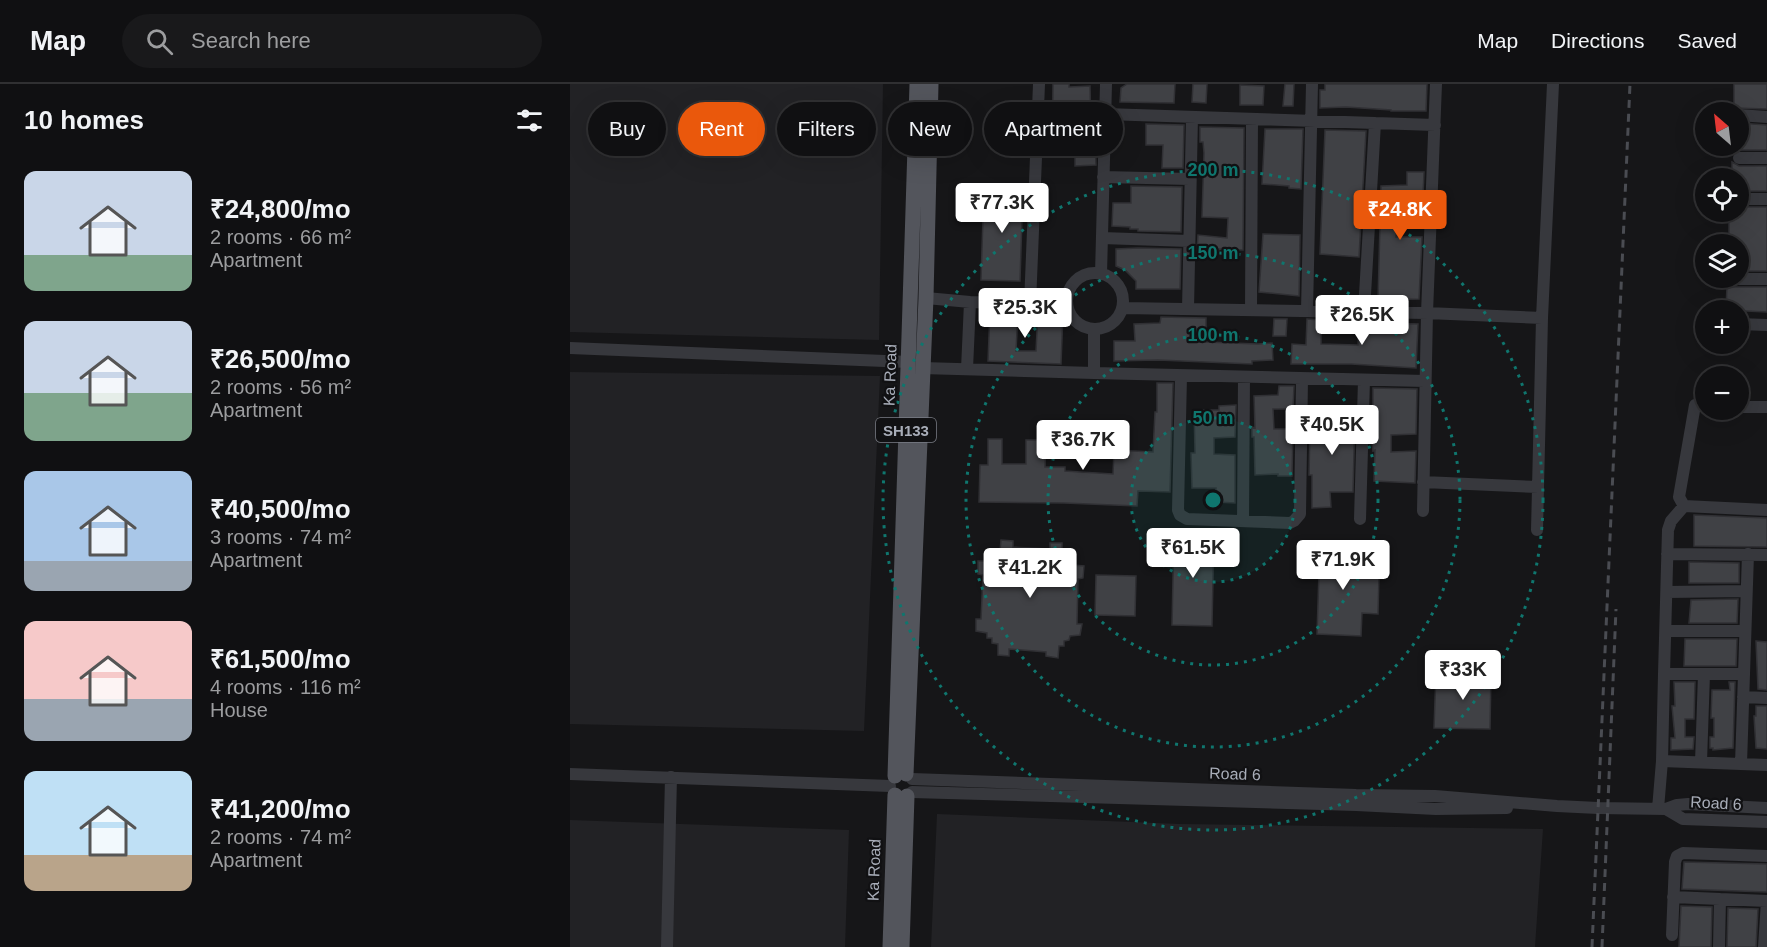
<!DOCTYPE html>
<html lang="en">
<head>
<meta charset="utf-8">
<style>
	body { margin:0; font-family:Helvetica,sans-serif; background:#19191b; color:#f1f3f6; height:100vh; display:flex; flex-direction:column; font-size:22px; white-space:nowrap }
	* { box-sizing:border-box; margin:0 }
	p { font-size:20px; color:#9c9d9f }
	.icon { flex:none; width:33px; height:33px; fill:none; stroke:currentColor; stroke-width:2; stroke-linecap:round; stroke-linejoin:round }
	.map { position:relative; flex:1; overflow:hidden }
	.panel { display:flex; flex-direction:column; background:#101012; width:570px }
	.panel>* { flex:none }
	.guide { position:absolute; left:18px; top:18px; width:570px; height:54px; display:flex; gap:12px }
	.needle { width:39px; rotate:332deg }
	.tools { position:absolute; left:1125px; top:18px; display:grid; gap:12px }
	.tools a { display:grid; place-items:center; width:54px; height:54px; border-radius:50%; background:#101012; box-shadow:0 6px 24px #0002,0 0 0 2px #303032; font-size:30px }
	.price { position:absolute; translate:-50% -51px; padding:0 14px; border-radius:6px; background:#fff; color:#222; font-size:20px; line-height:39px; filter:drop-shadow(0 2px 3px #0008) }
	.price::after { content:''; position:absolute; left:50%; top:36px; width:18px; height:14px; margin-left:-9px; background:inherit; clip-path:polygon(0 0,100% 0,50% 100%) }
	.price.on { background:#ea580c; color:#fff }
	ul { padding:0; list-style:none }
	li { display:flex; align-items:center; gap:18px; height:150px; padding:0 24px }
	li span { display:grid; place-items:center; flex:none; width:168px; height:120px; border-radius:12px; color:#555 }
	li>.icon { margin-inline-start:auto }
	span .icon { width:72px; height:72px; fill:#fffc; stroke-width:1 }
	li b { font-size:26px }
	h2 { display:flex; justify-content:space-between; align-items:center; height:72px; padding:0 24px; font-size:26px }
	.tag { padding:0 21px; border-radius:27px; background:#101012; box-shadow:0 6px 24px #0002,0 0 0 2px #303032; font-size:21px; line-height:54px }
	.tag.on { background:#ea580c; color:#fff }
	header { display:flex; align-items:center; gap:36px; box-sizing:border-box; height:84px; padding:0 30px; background:#101012; border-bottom:2px solid #303032 }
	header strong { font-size:28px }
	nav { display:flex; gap:33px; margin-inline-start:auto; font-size:21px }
	.search { width:420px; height:54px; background:#19191b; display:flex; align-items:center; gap:15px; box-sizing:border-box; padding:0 21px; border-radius:33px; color:#9c9d9f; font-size:22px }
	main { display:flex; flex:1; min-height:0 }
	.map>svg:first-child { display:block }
</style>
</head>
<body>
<header>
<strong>Map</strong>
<div class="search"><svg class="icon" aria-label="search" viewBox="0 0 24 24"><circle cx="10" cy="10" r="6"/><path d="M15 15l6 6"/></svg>Search here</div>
<nav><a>Map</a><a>Directions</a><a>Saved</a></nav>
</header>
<main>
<section class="panel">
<h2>10 homes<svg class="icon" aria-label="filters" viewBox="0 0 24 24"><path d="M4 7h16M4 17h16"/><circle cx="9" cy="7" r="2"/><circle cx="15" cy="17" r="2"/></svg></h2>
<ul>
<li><span style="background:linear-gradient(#c9d6e8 70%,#7fa58c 0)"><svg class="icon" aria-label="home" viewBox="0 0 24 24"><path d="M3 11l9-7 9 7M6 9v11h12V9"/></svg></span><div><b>₹24,800/mo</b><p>2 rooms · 66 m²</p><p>Apartment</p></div></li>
<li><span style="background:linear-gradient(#c9d6e8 60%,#7fa58c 0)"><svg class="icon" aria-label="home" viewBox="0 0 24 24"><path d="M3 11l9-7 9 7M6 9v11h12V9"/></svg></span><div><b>₹26,500/mo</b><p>2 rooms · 56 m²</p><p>Apartment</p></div></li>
<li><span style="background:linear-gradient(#a9c7e8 75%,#9aa5b1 0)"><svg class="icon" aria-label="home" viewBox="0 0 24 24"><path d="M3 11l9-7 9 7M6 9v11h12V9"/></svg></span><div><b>₹40,500/mo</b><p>3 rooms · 74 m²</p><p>Apartment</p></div></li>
<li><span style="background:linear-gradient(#f6c9c9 65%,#9aa5b1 0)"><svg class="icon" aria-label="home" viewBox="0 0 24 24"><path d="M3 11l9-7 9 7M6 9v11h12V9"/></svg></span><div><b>₹61,500/mo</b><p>4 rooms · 116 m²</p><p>House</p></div></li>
<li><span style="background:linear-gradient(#bfe0f5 70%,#b9a48a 0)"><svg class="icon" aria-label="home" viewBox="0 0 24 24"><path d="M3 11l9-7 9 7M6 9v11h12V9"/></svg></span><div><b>₹41,200/mo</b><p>2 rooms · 74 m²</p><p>Apartment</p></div></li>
</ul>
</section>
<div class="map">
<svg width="1197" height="863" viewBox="0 0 1197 863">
	<rect width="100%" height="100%" fill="#161618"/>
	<path fill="#222225" d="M0,0H313L309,256L0,248Z
		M0,288L310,292L294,647L0,640Z
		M367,730L610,740L973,745L965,863H361Z
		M0,736L279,746L275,863H0Z"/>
	<path fill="#404145" stroke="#303034" stroke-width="1.5" d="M483,0H499V3L520,2L521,46H525L526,81L505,82V71H482Z
		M557,0H605L604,19L550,18L551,4Z
		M623,0H637L636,19L622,18Z
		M715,0H724L723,22H713Z
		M755,0H857L856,27H821V26L776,23L750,24V6H755Z
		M1164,0H1197V25L1164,24Z
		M670,1L694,2L693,21H670Z
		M1168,39L1197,41V66H1169L1162,70V62H1168Z
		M576,40L614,41L613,84H592L593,61H576Z
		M630,43L674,44L673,166L649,165L648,169L627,167L628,151L657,154L658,134L632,133L634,69L633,58H630Z
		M695,45H733L731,105L719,104V102L692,100Z
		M755,46L796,47L789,173L750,170Z
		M1162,78L1169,82H1197V107H1168V93H1162Z
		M837,88H854L852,136L827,134L826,153H852L849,215L808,216L811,102L837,101Z
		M414,102L453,103L450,197L411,196Z
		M561,102L612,103L611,148L568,147V145H560V143L542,142L543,119H561Z
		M1168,123H1197V187H1168V160H1159V137L1160,128H1168Z
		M693,150L730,151L729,212L689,208Z
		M568,164L611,165L610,205H566V197L555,186L546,182V165Z
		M1157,201L1162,203H1197V228L1156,226Z
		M420,227L448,228L446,267H466L468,228L493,229L491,280L418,277Z
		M591,233L636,234V258L688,260L702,259L703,276L682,277V280L588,276L544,277V257H565L564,240L590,239Z
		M704,235H717L716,252H703Z
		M737,235L751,236V260L788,261L789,236L816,237V239L848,240L846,284L781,280H721L722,260L736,261Z
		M587,299H603L600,408L568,407L567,422L494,419L409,418L410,381H418V355H432V380H456V356H476L475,383H495V387L543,390L544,366L583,368L585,328H587Z
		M709,302H724L723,325H703L704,345H723L722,392H708V390L685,391L684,353H682V343L685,344L684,312L708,311Z
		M803,304L847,305L846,350L821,351V368L846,367L845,399L804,397L805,366L803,367L802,359H800L801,335H803Z
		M666,321L665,353L644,354V370L665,371V419L645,418L646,404H622L621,369H625L624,326H649V322Z
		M743,328H785L783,408H760L761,423L742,424V391H739L740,345H743Z
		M1124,431L1197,434V463L1124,462Z
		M604,448L644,449L642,542L602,541Z
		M431,456L443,457V463L480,465V459H492V470L497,471L496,476H503V481L514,482L513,494L508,495L507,540H512L510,551L500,552L499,556L494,557V562H489L488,574L476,572V568L439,565V572L428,571V560L422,559V554H417V549L406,547V535H411L413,491L408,490V477H420V473L425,472V467H430Z
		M750,457L784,458L783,490L809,491L808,530L792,529L791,552L747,550Z
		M1119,478L1169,479V499H1119Z
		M526,491L566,492L565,532L525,531Z
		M1168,515L1167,539H1119L1121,516Z
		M1115,555H1167L1166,582H1114Z
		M1186,557L1197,558V606L1188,605Z
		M866,588L921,589L920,645L864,644Z
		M1104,598H1125L1124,635H1115V653H1124L1123,665L1101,666V654H1105L1102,622H1105Z
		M1159,598H1165L1163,664L1143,666V664H1140V653H1144V634H1141L1142,606H1160Z
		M1186,622H1197V665L1186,664L1184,632H1186Z
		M1114,778L1197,780V808L1112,805Z
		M1111,822L1142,823L1141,863H1109Z
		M1158,824L1188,825L1186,863H1157Z"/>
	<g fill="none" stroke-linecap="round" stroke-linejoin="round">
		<path stroke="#37383d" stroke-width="12" d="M535,30L865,41
			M1168,31L1197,33
			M1169,74H1197
			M533,93L620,95
			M1168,115H1197
			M532,154L619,157
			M497 217a28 28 0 1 1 56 0a28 28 0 1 1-56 0Z
			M531,190L536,0
			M1162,195H1197
			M356,214L400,218L497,221
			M460,220L469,0
			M553,224L857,229L972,234
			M618,225L622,33
			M681,226L682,35
			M737,227L742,0
			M794,228L805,39
			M1168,240L1197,241
			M524,245V289L855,297
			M0,264L339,278
			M352,284L524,289
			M397,285L400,218
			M611,292L608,426L610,431L617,435L720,439L724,437L730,430L732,295
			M1168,323H1197
			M853,398L968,403
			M1114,422L1109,413L1125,321L1136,322
			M853,427L857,229L866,0
			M790,435L794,296
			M673,437L674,293
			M967,446L972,234L983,0
			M1097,470L1197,471
			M1097,508L1176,507
			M1096,547H1175
			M1094,590L1098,446L1101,437L1114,422L1197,426
			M1173,613L1197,614
			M1092,677L1197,681
			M1131,678L1134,590
			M1171,680L1178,470
			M0,690L320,702
			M342,695L786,711L865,712L987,722L1028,724L1096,725L1107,721L1118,720L1197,724
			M342,708L786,721L866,725L937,724
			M1088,725L1092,677L1094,590H1174
			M1096,725L1113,735L1197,738
			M1103,813L1197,817
			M1102,851L1105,778L1107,772L1113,769L1197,772
			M97,863L101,693
			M1149,863L1150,815
			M1194,863L1197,817"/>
		<path stroke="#53555c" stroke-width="15" d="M336,690L356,214L361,0
			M325,692L347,0
			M320,863L325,711
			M332,863L337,712"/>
		<path stroke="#4a4c52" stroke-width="3" stroke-dasharray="8 6" stroke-linecap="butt" d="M1022,863L1060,0
			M1032,863L1046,525"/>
	</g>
	<circle cx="643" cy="416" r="82" fill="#0f766e" fill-opacity=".12"/>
	<g fill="none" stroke="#0f766e" stroke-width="3" stroke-dasharray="3 6">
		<circle cx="643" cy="416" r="82"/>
		<circle cx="643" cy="416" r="165"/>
		<circle cx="643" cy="416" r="247"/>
		<circle cx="643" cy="416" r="330"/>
	</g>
	<g text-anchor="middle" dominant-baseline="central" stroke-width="4.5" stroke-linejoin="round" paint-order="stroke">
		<rect fill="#111113" stroke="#7b7e86" stroke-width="1.5" x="306" y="334" width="60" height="24" rx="4.5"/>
		<g font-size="15" font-weight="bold" fill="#a8adb8">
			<text x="336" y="346">SH133</text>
		</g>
		<g font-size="16" fill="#a8adb8" stroke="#111113">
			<text transform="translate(320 291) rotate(-88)">Ka Road</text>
			<text transform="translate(665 690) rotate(2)">Road 6</text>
			<text transform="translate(1146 719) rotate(3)">Road 6</text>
			<text transform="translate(304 786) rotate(-88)">Ka Road</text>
		</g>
	</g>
	<circle cx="643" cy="416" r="9" fill="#0f766e" stroke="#111113" stroke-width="3"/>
	<g font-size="18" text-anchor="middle" font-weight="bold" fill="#0f766e" stroke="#111113" stroke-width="4.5" stroke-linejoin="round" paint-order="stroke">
		<text x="643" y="92">200 m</text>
		<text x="643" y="175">150 m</text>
		<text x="643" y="257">100 m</text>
		<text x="643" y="340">50 m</text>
	</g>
</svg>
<div class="tools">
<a><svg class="needle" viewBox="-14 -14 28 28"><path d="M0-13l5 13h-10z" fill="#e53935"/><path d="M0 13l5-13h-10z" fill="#9c9d9f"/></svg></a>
<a><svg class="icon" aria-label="locate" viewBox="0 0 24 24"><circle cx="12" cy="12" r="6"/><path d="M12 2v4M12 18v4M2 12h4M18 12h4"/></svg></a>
<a><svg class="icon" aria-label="layers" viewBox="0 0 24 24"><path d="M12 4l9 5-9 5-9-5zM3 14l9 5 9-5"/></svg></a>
<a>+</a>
<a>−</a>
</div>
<b class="price" style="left:432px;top:150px">₹77.3K</b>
<b class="price on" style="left:830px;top:157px">₹24.8K</b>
<b class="price" style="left:455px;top:255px">₹25.3K</b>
<b class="price" style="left:792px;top:262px">₹26.5K</b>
<b class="price" style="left:762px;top:372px">₹40.5K</b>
<b class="price" style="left:513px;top:387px">₹36.7K</b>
<b class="price" style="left:623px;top:495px">₹61.5K</b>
<b class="price" style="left:773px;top:507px">₹71.9K</b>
<b class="price" style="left:460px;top:515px">₹41.2K</b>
<b class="price" style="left:893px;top:617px">₹33K</b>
<div class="guide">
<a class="tag">Buy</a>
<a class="tag on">Rent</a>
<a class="tag">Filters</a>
<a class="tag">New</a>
<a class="tag">Apartment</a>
</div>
</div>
</main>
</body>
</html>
